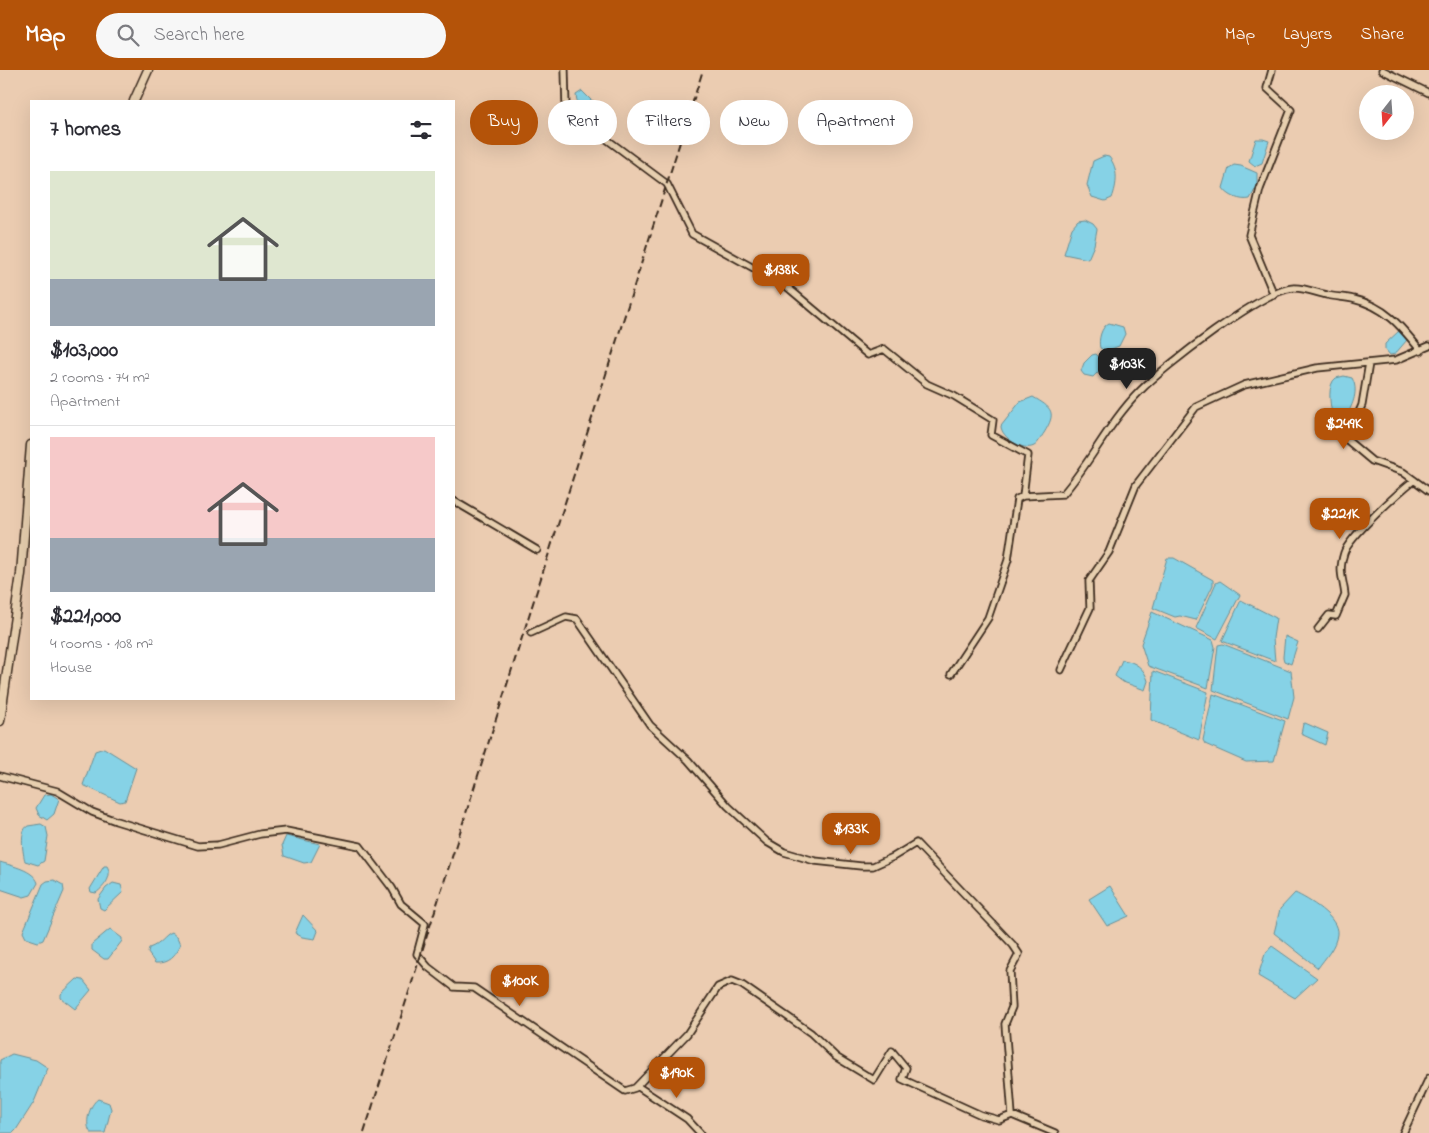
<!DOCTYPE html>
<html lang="en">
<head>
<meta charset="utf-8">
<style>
	body { margin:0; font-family:"Indie Flower",sans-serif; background:#f7f7f7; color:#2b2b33; height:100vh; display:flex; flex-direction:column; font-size:19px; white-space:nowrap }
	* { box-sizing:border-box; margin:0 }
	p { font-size:16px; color:#7c7c81 }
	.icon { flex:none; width:28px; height:28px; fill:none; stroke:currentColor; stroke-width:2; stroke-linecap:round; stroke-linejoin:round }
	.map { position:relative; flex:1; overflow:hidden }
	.sheet { position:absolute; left:30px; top:30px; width:425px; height:600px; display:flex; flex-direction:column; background:#fff; border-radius:0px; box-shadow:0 5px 20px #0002 }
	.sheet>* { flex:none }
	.banner { position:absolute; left:470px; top:30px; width:475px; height:45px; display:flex; gap:10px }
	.needle { width:32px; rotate:197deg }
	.fabs { position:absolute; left:1359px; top:15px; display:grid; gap:10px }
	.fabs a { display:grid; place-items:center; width:55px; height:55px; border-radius:50%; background:#fff; box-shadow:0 5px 20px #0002; font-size:25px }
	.price { position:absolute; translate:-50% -42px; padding:0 11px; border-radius:10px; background:#b45309; color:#fff; font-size:16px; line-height:32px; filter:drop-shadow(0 1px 2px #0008) }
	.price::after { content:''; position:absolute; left:50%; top:30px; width:15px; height:11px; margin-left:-8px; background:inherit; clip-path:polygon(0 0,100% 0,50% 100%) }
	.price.on { background:#222; color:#fff }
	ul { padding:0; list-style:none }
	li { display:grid; align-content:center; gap:10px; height:265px; padding:0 20px }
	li+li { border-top:1px solid #e1e1e2 }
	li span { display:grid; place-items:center; height:155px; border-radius:0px; color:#555 }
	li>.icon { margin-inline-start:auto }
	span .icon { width:90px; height:90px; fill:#fffc; stroke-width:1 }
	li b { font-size:21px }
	h2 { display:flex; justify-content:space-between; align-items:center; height:60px; padding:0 20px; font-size:21px }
	.pill { padding:0 18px; border-radius:22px; background:#fff; box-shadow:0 5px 20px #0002; font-size:18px; line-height:45px }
	.pill.on { background:#b45309; color:#fff }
	header { display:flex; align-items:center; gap:30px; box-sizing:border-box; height:70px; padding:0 25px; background:#b45309; color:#fff }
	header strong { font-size:24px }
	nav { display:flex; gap:28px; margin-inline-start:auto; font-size:18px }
	.search { width:350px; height:45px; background:#f7f7f7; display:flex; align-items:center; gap:12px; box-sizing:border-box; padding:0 18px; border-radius:28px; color:#7c7c81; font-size:19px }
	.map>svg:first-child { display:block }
</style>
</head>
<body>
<header>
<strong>Map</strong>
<div class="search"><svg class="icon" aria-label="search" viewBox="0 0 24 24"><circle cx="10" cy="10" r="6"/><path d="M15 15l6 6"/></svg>Search here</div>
<nav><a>Map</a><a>Layers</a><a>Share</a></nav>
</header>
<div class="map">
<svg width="1429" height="1063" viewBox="0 0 1429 1063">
	<rect width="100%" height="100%" fill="#ebccb1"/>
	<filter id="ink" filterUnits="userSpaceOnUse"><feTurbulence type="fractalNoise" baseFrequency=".02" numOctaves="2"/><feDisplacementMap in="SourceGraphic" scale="10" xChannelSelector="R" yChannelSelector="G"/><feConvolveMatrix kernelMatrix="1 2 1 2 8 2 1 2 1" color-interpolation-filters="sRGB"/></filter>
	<g filter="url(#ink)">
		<path fill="#86d2e6" stroke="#688f96" d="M582,21L591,30L604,36V43L597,51C585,49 577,36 576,25Z
			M1256,69H1263L1269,71L1262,93L1255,96L1249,91Z
			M1104,86L1109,87C1119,99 1117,115 1112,128L1105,131L1092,127L1087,115L1093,91Z
			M1234,95L1241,96L1257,103V116L1250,129C1240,131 1228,126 1223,118L1229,98Z
			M1085,150L1093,154L1097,159L1094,175L1088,189L1064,184L1072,158L1078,151Z
			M1109,253L1123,257L1125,264L1119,276L1106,281L1100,278C1098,270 1101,257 1109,253Z
			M1400,260L1407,270L1395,284L1390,285L1385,279V274Z
			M1096,284L1101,289L1099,301L1093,307L1084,305L1081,301L1084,293L1092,285Z
			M1344,306L1352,308C1359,320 1353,335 1346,346L1339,348L1332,343C1330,335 1327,314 1336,308C1339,307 1341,307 1344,306Z
			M1033,327C1052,338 1057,342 1044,363C1041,367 1038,374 1034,376C1023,382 1001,367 1001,356L1020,332Z
			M1167,488H1174L1213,510V515L1196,550L1180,546L1175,547L1153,538Z
			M1220,511L1240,525L1217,569L1196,558L1216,513Z
			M1241,530L1276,548L1273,568L1275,591L1222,571Z
			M1152,542L1213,570L1215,577L1208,618L1148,596L1141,574Z
			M1285,566L1298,572L1291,594L1284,591L1283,587Z
			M1223,574L1291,601L1294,627L1288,649L1213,620L1218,575Z
			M1122,590C1135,591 1145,599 1148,611L1145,620L1123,612L1115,606Z
			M1153,601L1208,622L1199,670L1151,650Z
			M1213,624L1285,651L1274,691L1246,692L1205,674L1203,670Z
			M1305,653L1328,663L1325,675L1301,664L1303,654Z
			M104,678L136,698L125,731L120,732L83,715L95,681Z
			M51,724L59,729L54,744L47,750L39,745L36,738L44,725Z
			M41,754L46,757L48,766L44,791L38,795L25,791C23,784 19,760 28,756C32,755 37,755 41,754Z
			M286,766L320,774L311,792L304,793L284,786L282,775Z
			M0,792C12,796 34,800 38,813L31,825L24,827L0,819Z
			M104,796H107C113,806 105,816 96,823L91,822L90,819Z
			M54,810L63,815L64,821L43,870L38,872L26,868L23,862L43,814L47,811Z
			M113,813L121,815L123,822L104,840L100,838L98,829L106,818Z
			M1110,816L1129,846L1107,856L1089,829Z
			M1295,823C1308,829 1339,847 1337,864C1336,877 1325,888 1318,898L1274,863L1280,839Z
			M303,845L318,861L315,869L302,867L295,863Z
			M110,859L122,868V871L108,889H104L92,880V874Z
			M171,863L177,868L180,875C175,886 168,894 155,893L148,883L149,878C161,874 163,866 171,863Z
			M1272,876L1317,908L1295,928L1258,906L1265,884Z
			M77,909L83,910L91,920L75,939L61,928V924Z
			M12,984L36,990L48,998L34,1032L16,1060L13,1063H0V990Z
			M98,1029L109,1033L111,1039L105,1063H91C84,1055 89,1035 98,1029Z"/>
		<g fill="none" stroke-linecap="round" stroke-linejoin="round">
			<g stroke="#3b2a1e" stroke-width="9">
				<path id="minor" d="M565,0L566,39L667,114L692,164L786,216L868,285L884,279L927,314L954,326L993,350L991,365L1028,385L1023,426
					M1272,0L1267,18L1291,40L1260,119L1249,165L1274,225
					M1382,0L1429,23
					M1369,293L1362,335L1347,370L1372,391L1403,402L1429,421
					M454,431L537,480
					M1318,559L1329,545L1336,546L1345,525C1343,507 1338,503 1344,483C1349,467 1399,422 1414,410
					M531,563L566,547L577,549L650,655L688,690L728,736L767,772L784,782L815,791L861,796H873L893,787L916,773L1013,875L1019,884L1010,901L1012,937L1005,954L1012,1045L1055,1063
					M1061,600L1090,538L1089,511L1109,482L1136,415L1196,337L1244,315L1317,298L1396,290L1429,276
					M951,604L988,548L1008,490L1017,429L1023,426L1063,424C1091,392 1109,352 1140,321C1163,297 1263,220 1293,218C1303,217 1317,223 1327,225C1335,227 1345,227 1353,229C1385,236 1401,256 1421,281
					M0,706L57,721L92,742L116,751L198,776L218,775L260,764L286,761L360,776L392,818L401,834L425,854L417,884L428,897L454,917L474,918L625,1021L635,1018L687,964L718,917L732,911L742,915L811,963L836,987L874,1010L892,981L906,998L902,1009L981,1045L999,1050L1012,1045
					M637,1016L687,1049L700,1063
					M1403,1063L1429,1008"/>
			</g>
			<g stroke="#3b2a1e" stroke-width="11">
				<path id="secondary" d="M134,31L148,0
					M0,651L21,504L31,375"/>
			</g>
			<use href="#minor" stroke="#e7cfaf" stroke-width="5.5"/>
			<use href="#secondary" stroke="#e7cfaf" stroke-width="8"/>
			<path stroke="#3b2a1e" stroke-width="2" stroke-dasharray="8 4" stroke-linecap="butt" d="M364,1063L703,0"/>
		</g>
	</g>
</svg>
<div class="fabs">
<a><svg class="needle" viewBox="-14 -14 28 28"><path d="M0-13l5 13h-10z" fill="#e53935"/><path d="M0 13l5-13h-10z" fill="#7c7c81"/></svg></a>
</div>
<b class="price" style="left:781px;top:226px">$138K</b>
<b class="price on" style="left:1127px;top:320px">$103K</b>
<b class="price" style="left:1344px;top:380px">$249K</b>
<b class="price" style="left:1340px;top:470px">$221K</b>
<b class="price" style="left:851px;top:785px">$133K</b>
<b class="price" style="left:520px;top:937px">$100K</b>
<b class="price" style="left:677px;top:1029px">$190K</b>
<div class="banner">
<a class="pill on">Buy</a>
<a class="pill">Rent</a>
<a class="pill">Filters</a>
<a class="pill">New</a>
<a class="pill">Apartment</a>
</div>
<section class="sheet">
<h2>7 homes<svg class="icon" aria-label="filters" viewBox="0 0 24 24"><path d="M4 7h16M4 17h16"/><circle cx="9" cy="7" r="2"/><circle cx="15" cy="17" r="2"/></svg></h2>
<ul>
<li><span style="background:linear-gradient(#dfe7d0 70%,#9aa5b1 0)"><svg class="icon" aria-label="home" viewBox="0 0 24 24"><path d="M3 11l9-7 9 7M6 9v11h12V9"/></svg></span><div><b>$103,000</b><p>2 rooms · 74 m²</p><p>Apartment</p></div></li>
<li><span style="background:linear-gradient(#f6c9c9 65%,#9aa5b1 0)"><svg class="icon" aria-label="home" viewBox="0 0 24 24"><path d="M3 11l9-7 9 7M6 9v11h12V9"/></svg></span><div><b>$221,000</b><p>4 rooms · 108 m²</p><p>House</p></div></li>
</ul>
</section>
</div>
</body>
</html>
